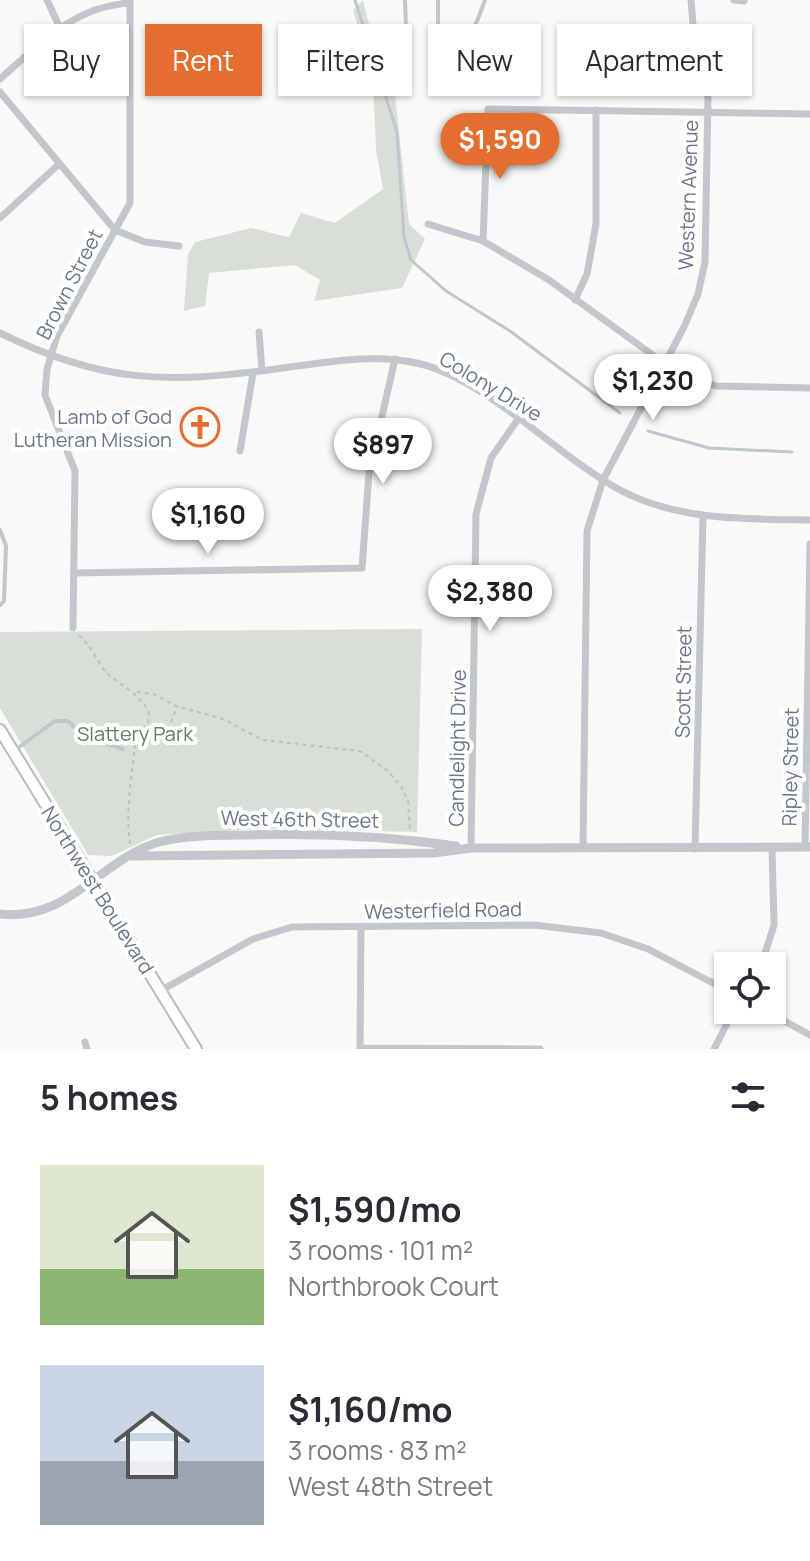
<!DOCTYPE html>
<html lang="en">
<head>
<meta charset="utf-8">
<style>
	body { margin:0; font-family:Manrope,sans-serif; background:#f7f7f7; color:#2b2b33; height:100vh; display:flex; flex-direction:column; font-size:30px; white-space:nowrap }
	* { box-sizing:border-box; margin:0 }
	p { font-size:26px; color:#7c7c81 }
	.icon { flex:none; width:44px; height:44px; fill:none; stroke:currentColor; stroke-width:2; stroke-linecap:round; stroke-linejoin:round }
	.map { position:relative; height:1049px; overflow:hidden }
	.details { display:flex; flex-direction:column; background:#fff; flex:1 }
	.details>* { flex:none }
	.banner { position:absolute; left:24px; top:24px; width:762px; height:72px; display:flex; gap:16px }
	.buttons { position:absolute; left:714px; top:952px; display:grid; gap:16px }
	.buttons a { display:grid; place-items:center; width:72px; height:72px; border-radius:0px; background:#fff; box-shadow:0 2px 6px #0004; font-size:40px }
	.price { position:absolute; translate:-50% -68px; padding:0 18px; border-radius:28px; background:#fff; color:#222; font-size:26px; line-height:52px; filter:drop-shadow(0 2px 4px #0008) }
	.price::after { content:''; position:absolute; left:50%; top:48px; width:24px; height:18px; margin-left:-12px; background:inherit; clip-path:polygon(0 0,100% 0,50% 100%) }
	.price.on { background:#e36e2f; color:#fff }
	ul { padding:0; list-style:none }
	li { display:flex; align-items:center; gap:24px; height:200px; padding:0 40px }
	li span { display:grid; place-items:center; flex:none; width:224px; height:160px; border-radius:0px; color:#555 }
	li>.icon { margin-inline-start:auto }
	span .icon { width:96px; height:96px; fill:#fffc; stroke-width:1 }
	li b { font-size:34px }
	h2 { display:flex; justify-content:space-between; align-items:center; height:96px; padding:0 40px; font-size:34px }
	.tag { padding:0 28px; border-radius:0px; background:#fff; box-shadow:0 2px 6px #0004; font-size:28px; line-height:72px }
	.tag.on { background:#e36e2f; color:#fff }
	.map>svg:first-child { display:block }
</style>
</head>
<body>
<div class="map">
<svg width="810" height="1049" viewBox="0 0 810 1049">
	<rect width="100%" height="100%" fill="#f9faf7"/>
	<path fill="#d9dfd7" d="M363,0L375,49L394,86L409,224L425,239L402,288L314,301L320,280L295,265L209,273L205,306L184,311L188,254L195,242L251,228L289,237L301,213L335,223L383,189L376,150L373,81L353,10Z
		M422,629L417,832L259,829L157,835L112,856L88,855L0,708V632Z"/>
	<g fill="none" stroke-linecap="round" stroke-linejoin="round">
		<path stroke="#bec7cd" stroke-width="3" d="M355,0L397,132L404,237L411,260L446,291L510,331L620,413
			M648,431L709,448L792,452"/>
		<g stroke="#b8bcc2" stroke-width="14">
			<path id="secondary" d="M0,730L196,1049"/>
		</g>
		<path stroke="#bdc0c3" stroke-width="2" stroke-dasharray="4 4" stroke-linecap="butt" d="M79,635C90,645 96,659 105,671C119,686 174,711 136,734L111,733L89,723L86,729
			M137,692L154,694L176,706L223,719L263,740L360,751L388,771L402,788L408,801L410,830
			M130,844C125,808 133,771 136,734C158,746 172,727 176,707"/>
		<path stroke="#c3c7cb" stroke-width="4" d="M405,0L406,27
			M438,0V42C473,43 474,29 485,0
			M0,530L6,546L4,601L0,605
			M15,750L55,721H68L83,736L123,749"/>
		<path stroke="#c3c7cb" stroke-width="7" d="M47,0L60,28
			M734,0L744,1
			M0,79C40,44 74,6 130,3
			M0,92L115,230L145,242L179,246
			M0,218L58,165
			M428,224L483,241L549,280L679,374L716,386L810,388
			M483,241L488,109L810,114
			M575,300L587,274L596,224V110
			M259,332L262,371
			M0,333C101,383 166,384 276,369C324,363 373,352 421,364C490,382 557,456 620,490C678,521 746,519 810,520
			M240,451L253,373
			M74,573L362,568L369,473L395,359
			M73,628L75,471L45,395L47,369L57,336L130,203V0
			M805,847L810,544
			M471,848L476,514L491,458L518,419
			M583,848L587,531L603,480L684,327L698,294L705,262L708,98L694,37L691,0
			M695,849L703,515
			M761,966L774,925L772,848
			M160,991L253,939L292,927L534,925L601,933L648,949L728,991
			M764,1010L810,1035
			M85,1042L87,1049
			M360,1048L540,1049
			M360,1049L361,927
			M714,1049L734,1010"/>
		<path stroke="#c3c7cb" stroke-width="9" d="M132,856L434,853L471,848L810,847
			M0,914C71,922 102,856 163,841C190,835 221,835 249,835C318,833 387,836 456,846"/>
		<use href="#secondary" stroke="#fff" stroke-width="10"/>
	</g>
	<defs>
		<g id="church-ring" transform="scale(2)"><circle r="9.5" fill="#fff" stroke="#e36e2f" stroke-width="1.5"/><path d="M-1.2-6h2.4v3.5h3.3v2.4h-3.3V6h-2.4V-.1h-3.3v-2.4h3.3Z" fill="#e36e2f"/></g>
	</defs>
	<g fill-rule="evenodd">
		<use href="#church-ring" x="200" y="427"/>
	</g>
	<g text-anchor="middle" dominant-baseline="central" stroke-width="8" stroke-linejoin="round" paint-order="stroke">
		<g font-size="20" fill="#697788" stroke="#fff">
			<text transform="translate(688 195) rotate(-88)">Western Avenue</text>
			<text transform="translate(69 284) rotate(-63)">Brown Street</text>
			<text transform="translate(491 386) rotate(31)">Colony Drive</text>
			<text transform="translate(683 682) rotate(-89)">Scott Street</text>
			<text transform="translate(457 748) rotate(-89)">Candlelight Drive</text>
			<text transform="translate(790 767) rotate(-89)">Ripley Street</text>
			<text transform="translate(300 819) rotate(1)">West 46th Street</text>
			<text transform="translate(98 890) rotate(58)">Northwest Boulevard</text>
			<text transform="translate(443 910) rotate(-1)">Westerfield Road</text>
		</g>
		<g font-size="20" fill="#697788" stroke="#fff" text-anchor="end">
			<text x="172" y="416">Lamb of God<tspan x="172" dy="23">Lutheran Mission</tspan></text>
		</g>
		<g font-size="20" fill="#667a64" stroke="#fff">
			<text x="135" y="733">Slattery Park</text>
		</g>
	</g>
</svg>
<div class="buttons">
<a><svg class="icon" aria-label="locate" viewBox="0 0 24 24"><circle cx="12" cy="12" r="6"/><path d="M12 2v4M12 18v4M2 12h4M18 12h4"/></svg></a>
</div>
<b class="price on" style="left:500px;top:181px">$1,590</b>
<b class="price" style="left:653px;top:422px">$1,230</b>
<b class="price" style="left:383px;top:486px">$897</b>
<b class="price" style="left:208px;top:556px">$1,160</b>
<b class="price" style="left:490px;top:633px">$2,380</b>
<div class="banner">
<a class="tag">Buy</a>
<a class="tag on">Rent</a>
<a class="tag">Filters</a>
<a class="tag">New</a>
<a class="tag">Apartment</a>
</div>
</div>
<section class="details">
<h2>5 homes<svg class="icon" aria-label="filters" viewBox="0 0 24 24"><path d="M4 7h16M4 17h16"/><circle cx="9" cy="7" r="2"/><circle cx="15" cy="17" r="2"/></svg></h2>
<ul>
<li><span style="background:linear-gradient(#dfe7d0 65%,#8fb573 0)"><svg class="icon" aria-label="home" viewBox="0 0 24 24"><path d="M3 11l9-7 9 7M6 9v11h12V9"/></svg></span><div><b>$1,590/mo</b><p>3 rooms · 101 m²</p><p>Northbrook Court</p></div></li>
<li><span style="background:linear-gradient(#c9d6e8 60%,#9aa5b1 0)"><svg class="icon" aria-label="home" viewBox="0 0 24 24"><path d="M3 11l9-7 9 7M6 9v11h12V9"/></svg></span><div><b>$1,160/mo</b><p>3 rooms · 83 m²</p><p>West 48th Street</p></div></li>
</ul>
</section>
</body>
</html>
